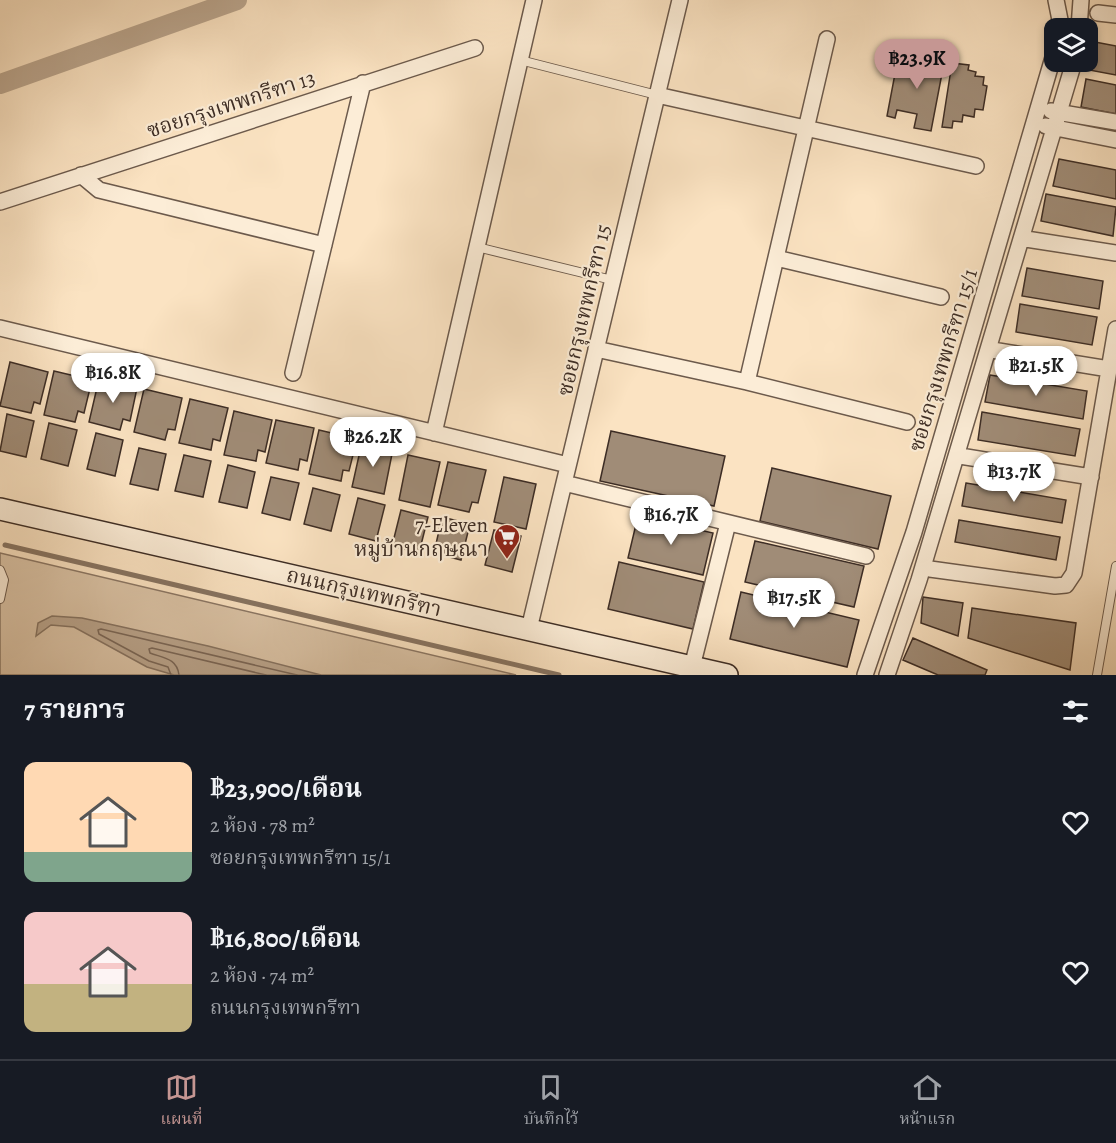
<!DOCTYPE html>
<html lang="th">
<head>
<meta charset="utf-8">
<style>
	body { margin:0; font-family:Alegreya,"Noto Serif Thai",serif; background:#20242c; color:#f1f3f6; height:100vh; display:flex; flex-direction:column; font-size:22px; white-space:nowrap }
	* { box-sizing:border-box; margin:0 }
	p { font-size:20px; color:#9ea1a6 }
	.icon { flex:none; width:33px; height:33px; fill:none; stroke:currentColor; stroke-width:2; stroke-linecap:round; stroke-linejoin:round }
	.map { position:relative; height:675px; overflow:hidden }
	.side { display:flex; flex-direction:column; background:#171b24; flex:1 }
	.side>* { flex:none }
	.fabs { position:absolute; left:1044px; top:18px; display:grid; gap:12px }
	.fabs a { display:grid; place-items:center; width:54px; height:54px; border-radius:12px; background:#171b24; box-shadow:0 3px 9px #0003; font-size:30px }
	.price { position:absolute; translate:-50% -51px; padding:0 14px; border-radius:21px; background:#fff; color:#222; font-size:20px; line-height:39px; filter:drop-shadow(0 2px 3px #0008) }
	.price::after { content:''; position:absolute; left:50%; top:36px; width:18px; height:14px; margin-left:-9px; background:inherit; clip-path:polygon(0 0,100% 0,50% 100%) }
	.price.selected { background:#c59692; color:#111 }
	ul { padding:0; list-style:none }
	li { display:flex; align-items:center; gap:18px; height:150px; padding:0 24px }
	li span { display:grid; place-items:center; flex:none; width:168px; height:120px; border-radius:12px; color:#555 }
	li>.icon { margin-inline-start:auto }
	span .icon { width:72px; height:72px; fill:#fffc; stroke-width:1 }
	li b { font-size:26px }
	h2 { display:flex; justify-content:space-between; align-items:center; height:72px; padding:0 24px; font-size:26px }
	.tabs { display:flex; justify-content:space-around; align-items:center; height:84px; border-top:2px solid #363941; background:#171b24; font-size:16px; color:#9ea1a6 }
	.tabs a { display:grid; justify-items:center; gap:3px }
	.tabs .selected { color:#c59692 }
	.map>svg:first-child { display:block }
</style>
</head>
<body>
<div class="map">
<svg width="1116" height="675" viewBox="0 0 1116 675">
	<rect width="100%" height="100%" fill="#fbe3c2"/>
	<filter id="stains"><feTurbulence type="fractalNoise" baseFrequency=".00333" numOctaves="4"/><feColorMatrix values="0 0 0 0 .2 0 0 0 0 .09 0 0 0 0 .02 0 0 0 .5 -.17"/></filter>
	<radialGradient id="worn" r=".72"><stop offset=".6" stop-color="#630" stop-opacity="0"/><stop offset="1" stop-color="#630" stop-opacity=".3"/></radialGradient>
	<path fill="#dbc4a7" stroke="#8c7866" stroke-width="1.5" d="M0,553L516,675H0Z"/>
	<path fill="#baa58d" stroke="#887563" stroke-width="1.5" d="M52,616L82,618L208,646L321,675H174L147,667L74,627L51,625L36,636L38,623Z"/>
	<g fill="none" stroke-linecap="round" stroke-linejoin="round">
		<path stroke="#7c6959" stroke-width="1.5" d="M171,675L168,667L149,661L99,634L98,630L101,629L297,675
			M179,675C177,658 163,658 150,653L149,649L152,648L266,675"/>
		<path stroke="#887563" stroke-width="5" d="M5,545L559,675"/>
		<path stroke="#baa58d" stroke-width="20" d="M0,84L237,0"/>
	</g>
	<path fill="#a08c77" stroke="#3d2d25" stroke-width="1.5" d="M1095,42L1116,46V75L1089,70Z
		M898,58L915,62L916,58L944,63L931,131L914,128L917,114L897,110L895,118L887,116Z
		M952,63L969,65L968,70L976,72L975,76L984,77L983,85L987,86L983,110L975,109L974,117L963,115L962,122L953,121L952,128L942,127Z
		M1086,79L1116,85V114L1081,107Z
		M1059,159L1116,170V199L1053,186Z
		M1046,194L1116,207L1113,236L1041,221Z
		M1027,268L1103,281L1099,309L1022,296Z
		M1020,304L1097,317L1092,345L1016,332Z
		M10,362L48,372L40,404L34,402L31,413L0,406Z
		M54,371L92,380L84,413L78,411L75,422L44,415Z
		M990,375L1087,391L1083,419L985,402Z
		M99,379L137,388L130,421L123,419L120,430L89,422Z
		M144,389L182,398L175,430L168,429L165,440L134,432Z
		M190,399L228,408L220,441L213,439L211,450L179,443Z
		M234,411L272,420L265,452L258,450L256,461L224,455Z
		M982,412L1080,429L1075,456L978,440Z
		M7,414L34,421L26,457L0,451Z
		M276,420L314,428L307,461L300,459L298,470L266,463Z
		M49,423L77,430L68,466L41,459Z
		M319,430L357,439L349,471L343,470L341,481L309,474Z
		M611,431L725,456L714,506L600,481Z
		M96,433L123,440L115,476L87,469Z
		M362,442L393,449L384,494L352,487Z
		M139,448L166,454L158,490L130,484Z
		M184,455L211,461L203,497L175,491Z
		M408,455L440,462L430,507L399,500Z
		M448,462L486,470L478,503L472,502L469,512L438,505Z
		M228,465L255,472L247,508L219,502Z
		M772,468L891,496L878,549L760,521Z
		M271,477L299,483L290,520L262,513Z
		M504,477L536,484L526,529L494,522Z
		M966,483L1066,500L1062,523L962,506Z
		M313,488L340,495L331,531L304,524Z
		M358,498L385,505L376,541L349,534Z
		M401,510L428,517L419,553L392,546Z
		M638,516L713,533L703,575L628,558Z
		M442,517L470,524L461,560L434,553Z
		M959,520L1060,537L1056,560L955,542Z
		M494,530L521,536L512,572L485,565Z
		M755,541L864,566L854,607L745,582Z
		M619,562L704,582L693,629L608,609Z
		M741,592L859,620L847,667L730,639Z
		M923,597L963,603L958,636L921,623Z
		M972,608L1076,623L1070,670L968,638Z
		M913,638L987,670L985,675H938L903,660Z"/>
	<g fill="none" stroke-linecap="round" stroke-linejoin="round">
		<g stroke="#6c5a4c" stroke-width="10">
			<path id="service" d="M520,60L657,95
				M477,247L612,280
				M0,570L4,580L0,599
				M1097,675L1116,566"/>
		</g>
		<g stroke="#6c5a4c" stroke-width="18">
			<path id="minor" d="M1056,0L1060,20L1059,28
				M1098,13L1116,15
				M1079,28L1081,0
				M657,95L976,166
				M1051,111L1116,122
				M1046,126L1116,140
				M81,175L99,190L324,245
				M0,202L475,48
				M1026,239L1116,253
				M776,258L941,297
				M0,328L568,465
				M596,349L747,382L907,422
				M992,350L1109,369
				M293,373L363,83
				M747,382L827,39
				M434,433L534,0
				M960,456L1091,477
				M564,483L866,556
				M930,569L1055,586L1066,585L1074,573L1116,329
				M529,629L680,0
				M692,667L728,523
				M865,675L914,532L1054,54
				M887,675L919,580L1074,62"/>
		</g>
		<g stroke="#3d2d25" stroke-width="24">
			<path id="secondary" d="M0,509L727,675"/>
		</g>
		<use href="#service" stroke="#fcedd7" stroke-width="8"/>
		<use href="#minor" stroke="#fcedd7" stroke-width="15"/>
		<use href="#secondary" stroke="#fcedd7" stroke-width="21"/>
	</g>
	<defs>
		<g id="supermarket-pin" transform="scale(1.35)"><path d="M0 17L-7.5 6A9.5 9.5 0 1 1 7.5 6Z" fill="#8f2418" stroke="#fcedd7"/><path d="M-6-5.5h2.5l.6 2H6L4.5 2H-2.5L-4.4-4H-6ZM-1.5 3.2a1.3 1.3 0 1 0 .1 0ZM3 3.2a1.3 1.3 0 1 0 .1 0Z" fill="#fff"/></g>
	</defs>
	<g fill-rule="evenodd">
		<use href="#supermarket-pin" x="507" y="537"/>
	</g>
	<g text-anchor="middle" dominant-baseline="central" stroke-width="4.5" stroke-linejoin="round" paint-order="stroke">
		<g font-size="21" fill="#3d2d25" stroke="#fcedd7">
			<text transform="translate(231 104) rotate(-18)">ซอยกรุงเทพกรีฑา 13</text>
			<text transform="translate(584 310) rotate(-77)">ซอยกรุงเทพกรีฑา 15</text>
			<text transform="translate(943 360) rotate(-73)">ซอยกรุงเทพกรีฑา 15/1</text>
			<text transform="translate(364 592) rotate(13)">ถนนกรุงเทพกรีฑา</text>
		</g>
		<g font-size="21" fill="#3d2d25" stroke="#fcedd7" text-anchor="end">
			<text x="488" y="525">7-Eleven<tspan x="488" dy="24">หมู่บ้านกฤษณา</tspan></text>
		</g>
	</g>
	<rect width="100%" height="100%" filter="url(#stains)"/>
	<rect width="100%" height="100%" fill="url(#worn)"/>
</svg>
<div class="fabs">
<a><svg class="icon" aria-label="layers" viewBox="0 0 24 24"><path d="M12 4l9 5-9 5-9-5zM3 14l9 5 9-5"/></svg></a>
</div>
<b class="price selected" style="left:917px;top:90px">฿23.9K</b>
<b class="price" style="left:1036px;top:397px">฿21.5K</b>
<b class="price" style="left:113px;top:404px">฿16.8K</b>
<b class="price" style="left:373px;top:468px">฿26.2K</b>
<b class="price" style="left:1014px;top:503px">฿13.7K</b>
<b class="price" style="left:671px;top:546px">฿16.7K</b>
<b class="price" style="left:794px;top:629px">฿17.5K</b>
</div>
<section class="side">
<h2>7 รายการ<svg class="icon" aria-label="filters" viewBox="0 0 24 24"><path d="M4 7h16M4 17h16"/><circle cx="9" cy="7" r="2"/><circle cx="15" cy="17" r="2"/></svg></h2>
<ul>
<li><span style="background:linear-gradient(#ffd9b3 75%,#7fa58c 0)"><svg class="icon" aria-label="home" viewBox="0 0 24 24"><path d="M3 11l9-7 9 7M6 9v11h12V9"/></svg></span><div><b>฿23,900/เดือน</b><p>2 ห้อง · 78 m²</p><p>ซอยกรุงเทพกรีฑา 15/1</p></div><svg class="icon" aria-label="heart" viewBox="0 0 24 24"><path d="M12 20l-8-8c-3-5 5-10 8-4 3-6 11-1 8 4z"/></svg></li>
<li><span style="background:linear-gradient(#f6c9c9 60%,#c2b280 0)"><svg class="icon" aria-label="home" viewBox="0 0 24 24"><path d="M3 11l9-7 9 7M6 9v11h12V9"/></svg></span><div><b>฿16,800/เดือน</b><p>2 ห้อง · 74 m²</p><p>ถนนกรุงเทพกรีฑา</p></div><svg class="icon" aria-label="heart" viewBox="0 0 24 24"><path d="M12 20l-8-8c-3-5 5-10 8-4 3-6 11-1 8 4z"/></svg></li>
</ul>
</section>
<nav class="tabs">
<a class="selected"><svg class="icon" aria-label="map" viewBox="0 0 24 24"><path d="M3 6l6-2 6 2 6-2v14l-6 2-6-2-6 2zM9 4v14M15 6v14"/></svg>แผนที่</a>
<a><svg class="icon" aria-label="saved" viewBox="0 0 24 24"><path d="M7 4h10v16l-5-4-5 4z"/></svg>บันทึกไว้</a>
<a><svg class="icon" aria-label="home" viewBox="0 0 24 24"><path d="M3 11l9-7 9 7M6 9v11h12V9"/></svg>หน้าแรก</a>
</nav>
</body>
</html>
